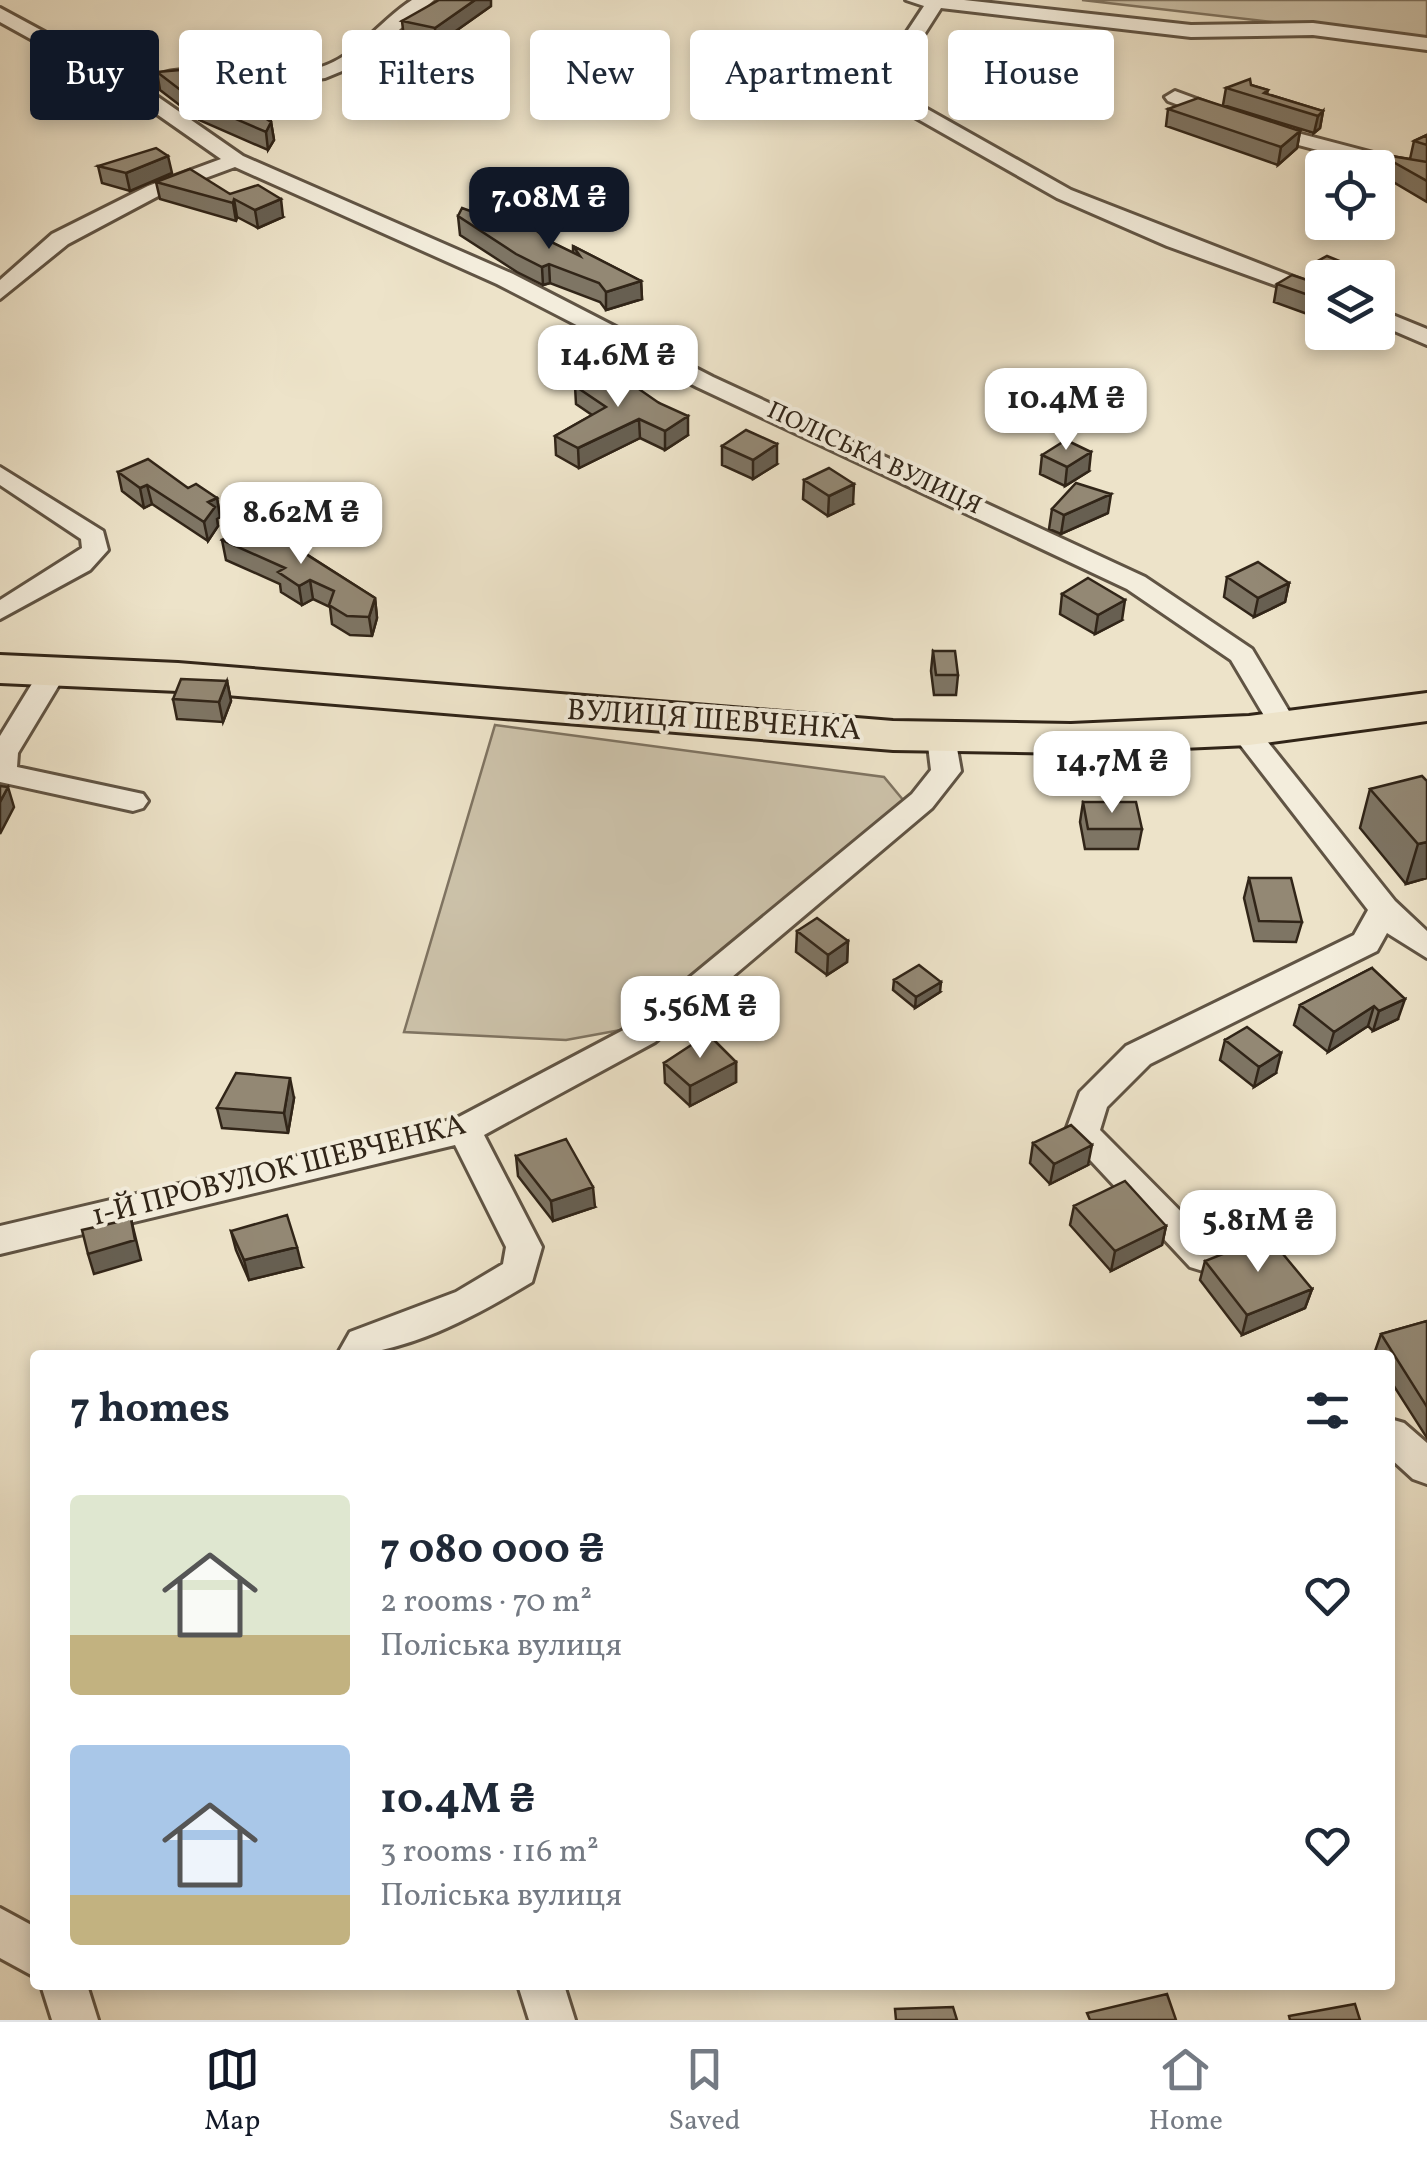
<!DOCTYPE html>
<html lang="en">
<head>
<meta charset="utf-8">
<style>
	body { margin:0; font-family:Vollkorn,serif; background:#f6f6f7; color:#1f2937; height:100vh; display:flex; flex-direction:column; font-size:38px; white-space:nowrap }
	* { box-sizing:border-box; margin:0 }
	p { font-size:32px; color:#747a83 }
	.icon { flex:none; width:55px; height:55px; fill:none; stroke:currentColor; stroke-width:2; stroke-linecap:round; stroke-linejoin:round }
	.map { position:relative; flex:1; overflow:hidden }
	.sheet { position:absolute; left:30px; top:1350px; width:1365px; height:640px; display:flex; flex-direction:column; background:#fff; border-radius:10px; box-shadow:0 5px 15px #0003 }
	.sheet>* { flex:none }
	.banner { position:absolute; left:30px; top:30px; width:1368px; height:90px; display:flex; gap:20px }
	.controls { position:absolute; left:1305px; top:150px; display:grid; gap:20px }
	.controls a { display:grid; place-items:center; width:90px; height:90px; border-radius:10px; background:#fff; box-shadow:0 5px 15px #0003; font-size:50px }
	.price { position:absolute; translate:-50% -85px; padding:0 22px; border-radius:20px; background:#fff; color:#222; font-size:32px; line-height:65px; filter:drop-shadow(0 2px 5px #0008) }
	.price::after { content:''; position:absolute; left:50%; top:60px; width:30px; height:22px; margin-left:-15px; background:inherit; clip-path:polygon(0 0,100% 0,50% 100%) }
	.price.active { background:#111827; color:#fff }
	ul { padding:0; list-style:none }
	li { display:flex; align-items:center; gap:30px; height:250px; padding:0 40px }
	li span { display:grid; place-items:center; flex:none; width:280px; height:200px; border-radius:10px; color:#555 }
	li>.icon { margin-inline-start:auto }
	span .icon { width:120px; height:120px; fill:#fffc; stroke-width:1 }
	li b { font-size:42px }
	h2 { display:flex; justify-content:space-between; align-items:center; height:120px; padding:0 40px; font-size:42px }
	.chip { padding:0 35px; border-radius:10px; background:#fff; box-shadow:0 5px 15px #0003; font-size:35px; line-height:90px }
	.chip.active { background:#111827; color:#fff }
	.tabs { display:flex; justify-content:space-around; align-items:center; height:140px; border-top:2px solid #e0e1e3; background:#fff; font-size:28px; color:#747a83 }
	.tabs a { display:grid; justify-items:center; gap:5px }
	.tabs .active { color:#111827 }
	.map>svg:first-child { display:block }
</style>
</head>
<body>
<div class="map">
<svg width="1427" height="2020" viewBox="0 0 1427 2020">
	<rect width="100%" height="100%" fill="#ede3c9"/>
	<filter id="stains"><feTurbulence type="fractalNoise" baseFrequency=".002" numOctaves="4"/><feColorMatrix values="0 0 0 0 .2 0 0 0 0 .09 0 0 0 0 .02 0 0 0 .5 -.17"/></filter>
	<radialGradient id="worn" r=".72"><stop offset=".6" stop-color="#630" stop-opacity="0"/><stop offset="1" stop-color="#630" stop-opacity=".3"/></radialGradient>
	<path fill="#cdc3ab" stroke="#7f7462" stroke-width="2.5" d="M1082,0H1427V40Z
		M495,725L884,777L904,801L637,1027L566,1040L404,1032Z"/>
	<g fill="none" stroke-linecap="round" stroke-linejoin="round">
		<g stroke="#605444" stroke-width="6">
			<path id="minor" d="M412,0H434L359,64L325,78L274,85H161L151,79C175,59 275,77 311,70C356,60 376,23 412,0Z
				M906,0H964L1191,25L1313,23L1427,38V50L1313,35L1191,37L941,8L890,88L1071,190L1322,288V302L1167,246L1057,198L872,93L869,89L924,6Z
				M0,8L135,81L243,156L513,274L713,377L1145,577L1252,649L1299,728L1295,734H1275L1231,660L1127,589L697,387L497,284L235,167L162,194L68,244L0,299V280L52,234L148,186L221,159L121,89L0,22Z
				M1175,91L1267,125L1427,167V179L1253,133L1168,101L1165,97Z
				M1378,309L1427,329V345L1378,324Z
				M0,467L103,531L108,550L90,570L0,619V600L82,548L81,539L0,485Z
				M54,661L68,670L18,753L17,767L143,794L148,801L143,808L133,811L0,782V736L44,664Z
				M1245,723L1255,726L1395,901L1427,931V958L1387,933L1377,951L1150,1064L1107,1107L1100,1130L1216,1247L1221,1257L1216,1267L1203,1271L1190,1267L1065,1133L1080,1092L1126,1046L1354,935L1368,910L1235,738L1231,732L1235,726Z
				M941,728L955,737L961,771L932,808L655,1042L484,1135L542,1247L532,1282C474,1317 405,1355 337,1355L350,1332L456,1292L503,1264L506,1247L455,1145L0,1254V1226L455,1119L631,1026L912,794L931,770L927,737Z
				M1390,1419L1404,1423L1427,1443V1484L1413,1479L1390,1458Z
				M0,1908L35,1927V1977L0,1958Z
				M41,1985H87L98,2020H52Z
				M518,1985H564L575,2020H529Z"/>
		</g>
		<g stroke="#312518" stroke-width="6">
			<path id="primary" d="M0,655L178,663L893,721L1071,724L1249,716L1427,693V721L1249,745L1071,753L893,750L178,691L0,683Z"/>
		</g>
		<use href="#minor" fill="#f3eddc" fill-rule="evenodd"/>
		<use href="#primary" fill="#ede3c9" fill-rule="evenodd"/>
	</g>
	<path fill="#7e7564" stroke="#312518" stroke-width="2.5" d="M491,6L436,45L404,38L402,21Z
		M157,72L271,122L274,140L268,150L199,120L160,90Z
		M1251,85L1268,90L1267,94L1323,111L1320,128L1314,133L1223,105L1226,88Z
		M1168,109L1300,131L1297,148L1278,165L1166,126Z
		M1427,135V202L1378,173V168H1376L1379,154L1410,159L1414,141Z
		M98,166L172,173L130,191L102,183Z
		M156,182L230,194L283,217L258,228L237,217L236,221L160,199Z
		M458,216L551,242L573,253V246L641,281L642,299L606,310L600,302L550,283L543,285L517,272L460,235Z
		M1316,262L1357,268L1355,278H1322V285L1312,280Z
		M1277,284L1322,285L1313,316L1274,302Z
		M575,386L659,403L688,435L665,450L640,438L579,468L556,455L555,436L592,415L576,404Z
		M722,446L777,464L753,479L722,465Z
		M1042,455L1089,471L1065,486L1040,474Z
		M118,472L188,488L217,498L220,517L217,519L218,526L208,541L152,504L144,508L122,491Z
		M804,480L853,504L828,516L803,499Z
		M1052,509L1108,513L1061,534L1049,529Z
		M222,540L289,543L375,598L377,618L372,636L350,635L332,624L330,607L313,599L302,605L281,592L280,584L226,560Z
		M1227,577L1289,583L1285,602L1254,617L1224,597Z
		M1062,594L1122,620L1095,634L1060,614Z
		M933,651L958,675L956,695H934L931,671Z
		M227,681L231,701L223,722L177,719L173,699Z
		M1427,781V878L1406,884L1360,828L1370,789Z
		M1083,802L1142,829L1138,849H1085L1080,822Z
		M1249,878L1302,922L1296,942L1254,941L1244,898Z
		M797,931L848,941L847,962L827,975L796,952Z
		M1372,968L1398,1019L1373,1031L1368,1026L1328,1052L1294,1025L1300,1005Z
		M894,980L940,992L915,1008L893,990Z
		M1225,1040L1276,1073L1254,1087L1220,1060Z
		M736,1062V1082L690,1106L665,1083L664,1063Z
		M294,1098L288,1133L222,1128L217,1108Z
		M1033,1143L1088,1165L1050,1184L1030,1163Z
		M516,1156L595,1207L553,1221L518,1176Z
		M1074,1206L1166,1226L1162,1245L1111,1271L1070,1225Z
		M231,1231L302,1267L249,1280L236,1250Z
		M1205,1261L1312,1289L1305,1308L1242,1335L1200,1280Z
		M1427,1321V1438L1390,1380V1355H1374V1354L1381,1334Z"/>
	<path fill="#675f51" stroke="#312518" stroke-width="2.5" d="M475,0H491V6L436,45L435,28Z
		M1323,111L1320,128L1314,133L1318,116Z
		M271,122L274,140L268,150L266,132Z
		M1300,131L1297,148L1278,165L1281,147Z
		M168,156L172,173L130,191L126,173Z
		M234,199L237,217L236,221L233,203Z
		M281,199L283,217L258,228L255,210Z
		M549,264L550,283L543,285L542,267Z
		M1357,268L1355,278H1344Z
		M641,281L642,299L606,310V292Z
		M1322,294V309L1313,316L1317,298Z
		M688,416V435L665,450V431Z
		M639,419L640,438L579,468L578,448Z
		M777,444V464L753,479V460Z
		M1091,452L1089,471L1065,486L1067,467Z
		M854,484L853,504L828,516L829,496Z
		M147,485L152,504L144,508L140,488Z
		M1111,494L1108,513L1061,534L1064,515Z
		M217,498L220,517L217,519L218,526L208,541L204,522L208,502Z
		M310,580L313,599L302,605L299,586Z
		M1289,583L1285,602L1254,617L1258,598Z
		M375,598L377,618L372,636L369,617Z
		M1125,600L1122,620L1095,634L1098,615Z
		M227,681L231,701L223,722L219,702Z
		M8,787L14,807L0,834V802Z
		M1427,842V878L1406,884L1418,844Z
		M848,941L847,962L827,975L828,955Z
		M941,982L940,992L915,1008L916,997Z
		M1405,999L1398,1019L1373,1031L1379,1011Z
		M1374,1006L1368,1026L1328,1052L1334,1032Z
		M1281,1053L1276,1073L1254,1087L1259,1067Z
		M736,1062V1082L690,1106V1086Z
		M290,1078L294,1098L288,1133L284,1113Z
		M1092,1145L1088,1165L1050,1184L1054,1164Z
		M593,1187L595,1207L553,1221L551,1201Z
		M131,1219L141,1260L94,1274L88,1254Z
		M1166,1226L1162,1245L1111,1271L1115,1251Z
		M297,1247L302,1267L249,1280L244,1260Z
		M1312,1289L1305,1308L1242,1335L1247,1315Z"/>
	<path fill="#938874" stroke="#312518" stroke-width="2.5" d="M439,0H475L435,28L402,21Z
		M192,69L271,122L266,132L196,102L157,72Z
		M1250,79L1251,85L1268,90L1264,93L1323,111L1318,116L1226,88Z
		M1198,98L1300,131L1281,147L1168,109Z
		M1427,135V145L1414,141Z
		M156,148L168,156L126,173L98,166Z
		M1379,154L1427,162V181Z
		M190,169L230,194L258,185L281,199L255,210L234,199L233,203L156,182Z
		M462,208L520,229L529,225L551,242L580,256L573,246L641,281L606,292L599,283L549,264L542,267L516,254L458,216Z
		M1327,256L1357,268L1344,278H1329V268L1316,262Z
		M1292,275L1322,285V294L1317,298L1277,284Z
		M613,371L659,403L688,416L665,431L639,419L578,448L555,436L606,407L575,386Z
		M746,430L777,444L753,460L722,446Z
		M1066,440L1091,452L1067,467L1042,455Z
		M148,459L188,488L196,484L217,498L208,502L215,507L204,522L147,485L140,488L118,472Z
		M829,468L854,484L829,496L804,480Z
		M1076,483L1111,494L1064,515L1052,509Z
		M253,520L288,535L282,539L375,598L369,617L347,616L329,605L334,591L310,580L299,586L278,572L285,568L222,540Z
		M1258,562L1289,583L1258,598L1227,577Z
		M1088,578L1125,600L1098,615L1062,594Z
		M933,651H955L958,675H936Z
		M181,679L227,681L219,702L173,699Z
		M1422,776L1427,781V842L1418,844L1370,789Z
		M0,786L8,787L0,802Z
		M1083,802H1136L1142,829H1088Z
		M1249,878H1291L1302,922L1259,921Z
		M817,918L848,941L828,955L797,931Z
		M919,965L941,982L916,997L894,980Z
		M1372,968L1405,999L1379,1011L1374,1006L1334,1032L1300,1005Z
		M1247,1027L1281,1053L1259,1067L1225,1040Z
		M708,1034L736,1062L690,1086L664,1063Z
		M236,1073L290,1078L284,1113L217,1108Z
		M1071,1125L1092,1145L1054,1164L1033,1143Z
		M566,1139L593,1187L551,1201L516,1156Z
		M1125,1181L1166,1226L1115,1251L1074,1206Z
		M287,1215L297,1247L244,1260L231,1231Z
		M131,1219L135,1240L88,1254L82,1230Z
		M1268,1236L1312,1289L1247,1315L1205,1261Z
		M1427,1321V1407L1381,1334Z
		M1167,1994L1176,2020H1090L1087,2013Z
		M1355,2004L1360,2020H1290L1289,2016Z
		M953,2007L957,2020H896L895,2009Z"/>
	<g text-anchor="middle" dominant-baseline="central" stroke-width="8" stroke-linejoin="round" paint-order="stroke">
		<g font-size="25" fill="#312518" stroke="#f3eddc">
			<text transform="translate(874 459) rotate(25)">ПОЛІСЬКА ВУЛИЦЯ</text>
		</g>
		<g font-size="30" fill="#312518" stroke="#f3eddc">
			<text transform="translate(714 721) rotate(4)">ВУЛИЦЯ ШЕВЧЕНКА</text>
			<text transform="translate(279 1171) rotate(-14)">1-Й ПРОВУЛОК ШЕВЧЕНКА</text>
		</g>
	</g>
	<rect width="100%" height="100%" filter="url(#stains)"/>
	<rect width="100%" height="100%" fill="url(#worn)"/>
</svg>
<div class="controls">
<a><svg class="icon" aria-label="locate" viewBox="0 0 24 24"><circle cx="12" cy="12" r="6"/><path d="M12 2v4M12 18v4M2 12h4M18 12h4"/></svg></a>
<a><svg class="icon" aria-label="layers" viewBox="0 0 24 24"><path d="M12 4l9 5-9 5-9-5zM3 14l9 5 9-5"/></svg></a>
</div>
<b class="price active" style="left:549px;top:252px">7.08M ₴</b>
<b class="price" style="left:618px;top:410px">14.6M ₴</b>
<b class="price" style="left:1066px;top:453px">10.4M ₴</b>
<b class="price" style="left:301px;top:567px">8.62M ₴</b>
<b class="price" style="left:1112px;top:816px">14.7M ₴</b>
<b class="price" style="left:700px;top:1061px">5.56M ₴</b>
<b class="price" style="left:1258px;top:1275px">5.81M ₴</b>
<div class="banner">
<a class="chip active">Buy</a>
<a class="chip">Rent</a>
<a class="chip">Filters</a>
<a class="chip">New</a>
<a class="chip">Apartment</a>
<a class="chip">House</a>
</div>
<section class="sheet">
<h2>7 homes<svg class="icon" aria-label="filters" viewBox="0 0 24 24"><path d="M4 7h16M4 17h16"/><circle cx="9" cy="7" r="2"/><circle cx="15" cy="17" r="2"/></svg></h2>
<ul>
<li><span style="background:linear-gradient(#dfe7d0 70%,#c2b280 0)"><svg class="icon" aria-label="home" viewBox="0 0 24 24"><path d="M3 11l9-7 9 7M6 9v11h12V9"/></svg></span><div><b>7 080 000 ₴</b><p>2 rooms · 70 m²</p><p>Поліська вулиця</p></div><svg class="icon" aria-label="heart" viewBox="0 0 24 24"><path d="M12 20l-8-8c-3-5 5-10 8-4 3-6 11-1 8 4z"/></svg></li>
<li><span style="background:linear-gradient(#a9c7e8 75%,#c2b280 0)"><svg class="icon" aria-label="home" viewBox="0 0 24 24"><path d="M3 11l9-7 9 7M6 9v11h12V9"/></svg></span><div><b>10.4M ₴</b><p>3 rooms · 116 m²</p><p>Поліська вулиця</p></div><svg class="icon" aria-label="heart" viewBox="0 0 24 24"><path d="M12 20l-8-8c-3-5 5-10 8-4 3-6 11-1 8 4z"/></svg></li>
</ul>
</section>
</div>
<nav class="tabs">
<a class="active"><svg class="icon" aria-label="map" viewBox="0 0 24 24"><path d="M3 6l6-2 6 2 6-2v14l-6 2-6-2-6 2zM9 4v14M15 6v14"/></svg>Map</a>
<a><svg class="icon" aria-label="saved" viewBox="0 0 24 24"><path d="M7 4h10v16l-5-4-5 4z"/></svg>Saved</a>
<a><svg class="icon" aria-label="home" viewBox="0 0 24 24"><path d="M3 11l9-7 9 7M6 9v11h12V9"/></svg>Home</a>
</nav>
</body>
</html>
